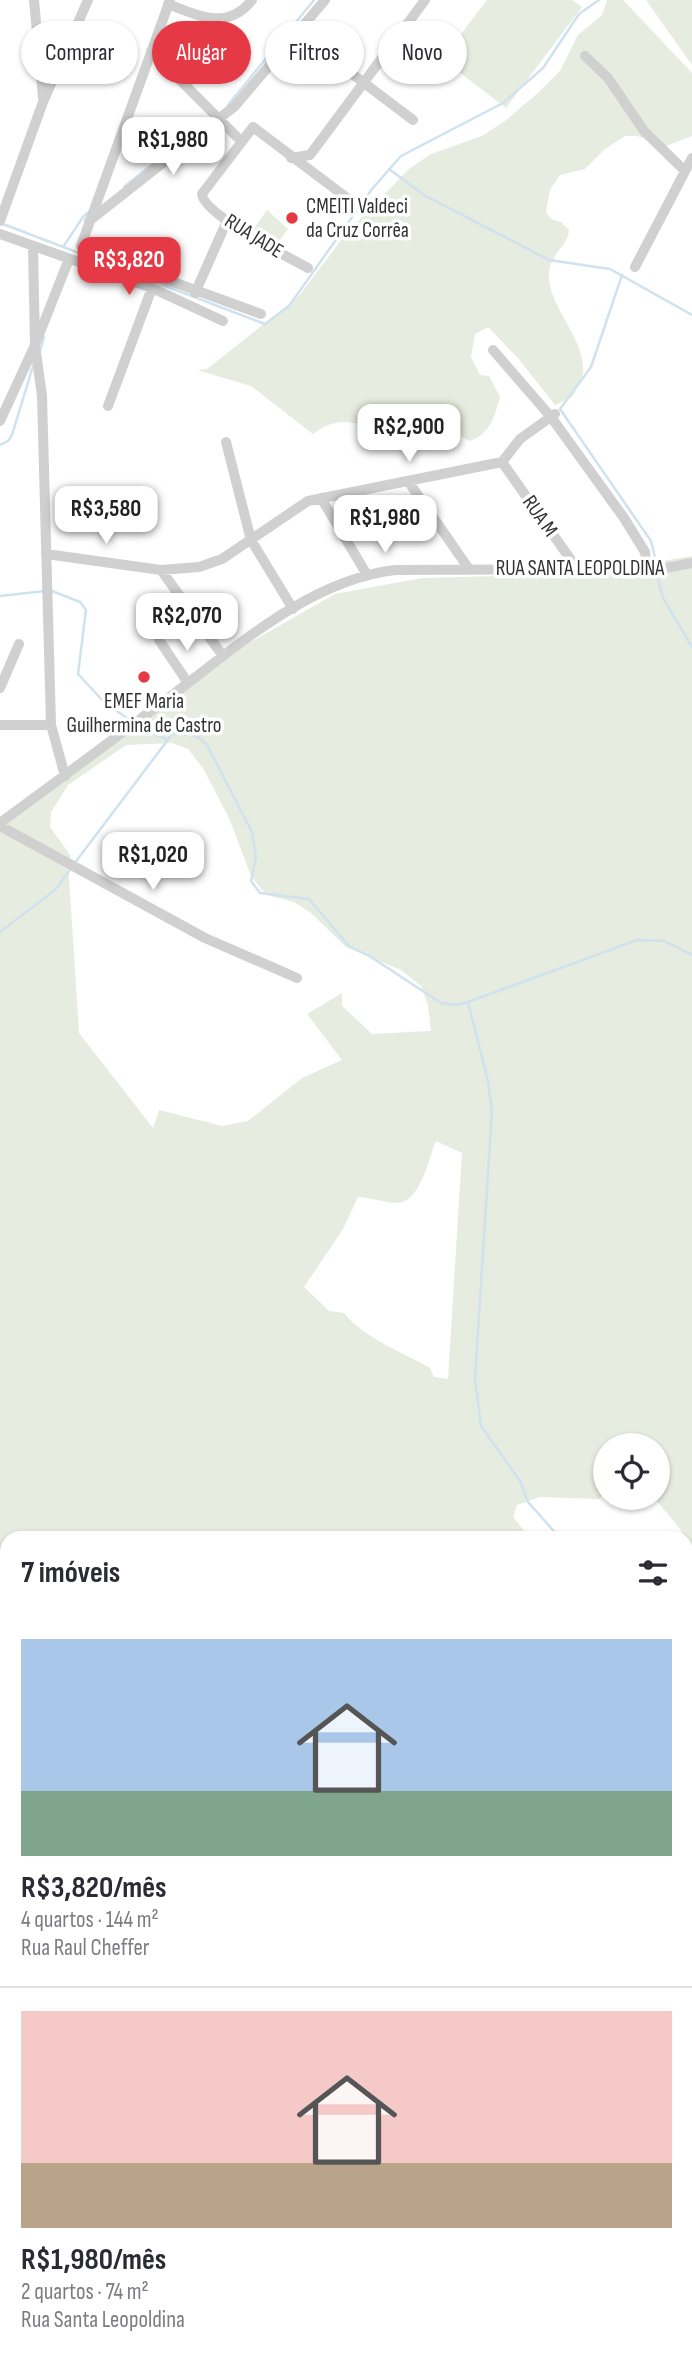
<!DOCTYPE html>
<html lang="pt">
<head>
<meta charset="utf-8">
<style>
	body { margin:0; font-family:"Sofia Sans Condensed",sans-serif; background:#f2f2f3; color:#2b2b33; height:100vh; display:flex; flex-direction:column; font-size:26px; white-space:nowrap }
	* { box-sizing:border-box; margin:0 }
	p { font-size:23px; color:#7c7c81 }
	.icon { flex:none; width:38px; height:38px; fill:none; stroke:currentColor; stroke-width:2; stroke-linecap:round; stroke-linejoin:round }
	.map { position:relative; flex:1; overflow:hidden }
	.details { position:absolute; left:0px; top:1531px; width:693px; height:842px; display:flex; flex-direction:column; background:#fff; border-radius:21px 21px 0 0; box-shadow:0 2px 5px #0004 }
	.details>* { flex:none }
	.hud { position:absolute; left:21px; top:21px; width:651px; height:63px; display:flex; gap:14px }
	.tools { position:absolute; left:593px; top:1433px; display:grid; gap:14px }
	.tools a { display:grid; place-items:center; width:77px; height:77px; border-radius:50%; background:#fff; box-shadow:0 2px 5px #0004; font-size:35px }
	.price { position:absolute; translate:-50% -60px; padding:0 16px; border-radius:14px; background:#fff; color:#222; font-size:23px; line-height:46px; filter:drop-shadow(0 2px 4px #0008) }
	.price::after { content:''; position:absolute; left:50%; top:42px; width:21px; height:16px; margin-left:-10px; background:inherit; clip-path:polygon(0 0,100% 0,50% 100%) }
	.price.current { background:#e63946; color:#fff }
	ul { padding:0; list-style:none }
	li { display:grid; align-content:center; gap:14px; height:371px; padding:0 21px }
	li+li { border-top:2px solid #e1e1e2 }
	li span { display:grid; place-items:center; height:217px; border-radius:0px; color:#555 }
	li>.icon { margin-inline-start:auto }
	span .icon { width:126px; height:126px; fill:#fffc; stroke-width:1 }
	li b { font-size:30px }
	h2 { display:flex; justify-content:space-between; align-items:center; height:84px; padding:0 21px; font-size:30px }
	.pill { padding:0 24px; border-radius:32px; background:#fff; box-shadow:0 2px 5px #0004; font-size:24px; line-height:63px }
	.pill.current { background:#e63946; color:#fff }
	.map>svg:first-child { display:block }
</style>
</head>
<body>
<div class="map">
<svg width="692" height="2372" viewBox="0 0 692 2372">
	<rect width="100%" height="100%" fill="#fff"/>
	<path fill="#e6ecdf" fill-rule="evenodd" d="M487,0H572L582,7L506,108L442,59Z
		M607,0H623L692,73V136L666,146L637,136H625L605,149L585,169L560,175L550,190L546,212L551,219L561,222L569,230C568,248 547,254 549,279C552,311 585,339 583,372C582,380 576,390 572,397L555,405L518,358L488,327L475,334L471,357L480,375L489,376L500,397C494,418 491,432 470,441L448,430L441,421C427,425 413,432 398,432C364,431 346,409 313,434L251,386L197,370L207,369L298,297L345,235L409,169L431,154L482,136L505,121L539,92L560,71L578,35L602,15Z
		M646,0H692V65Z
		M267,210L288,229L276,245L252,231Z
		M692,556V1638C686,1607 692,1567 686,1540C681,1528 664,1510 654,1498H658V1446H606L605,1486L600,1499L540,1497L517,1505L513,1517L530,1538H7V1612H0V827L228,655L335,594L422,578L585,574ZM172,743L188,749L203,768L229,818L251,876L262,890L271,896L294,902L311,913L346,947L401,970L421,986L428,1005L431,1031L372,1034L342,1006V993L307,1014L342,1060L302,1078L248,1121L222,1126L159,1110L153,1128L79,1033L68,862L71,856L50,827L51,812L68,785L126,745ZM436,1141L462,1153L448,1379L434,1377L430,1368C401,1351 365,1339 344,1313L329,1311L304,1287L343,1229L358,1197C369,1197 386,1203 396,1203C421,1203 428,1159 436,1141Z
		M0,1630H7V1733H0Z
		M692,1703V2163L686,2168V1712Z
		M0,1738L7,1739V1851L0,1850Z
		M0,1923H7V2366H686V2216H692V2372H0Z"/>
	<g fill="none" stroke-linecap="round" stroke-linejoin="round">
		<path stroke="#cfe2ee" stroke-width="2.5" d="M228,105L314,0
			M389,169L424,195L549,260L610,269L692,315
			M124,187L165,154
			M3,224L265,324L289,306L372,189L401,156L503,103L543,68L579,14L599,0
			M63,247L83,217L90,211
			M622,275L591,367L560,409L651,541L657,566
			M40,351L44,337
			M0,445L8,441L12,435L33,366
			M656,572L663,598L692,647
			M52,591L80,602L86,610L78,674L104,702L131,721
			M0,596L45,591
			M136,725L168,740
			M74,864L173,733L197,736L207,745L252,832L256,857L251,881L260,893L309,899L349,946L371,957L441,1003L455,1005L468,1002L637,940L664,941L692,955
			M0,932L55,890L70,870
			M468,1002L488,1081L492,1111L475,1378L481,1426L520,1481L528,1502L560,1538
			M686,1674L692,1680
			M686,1891L692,1897
			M686,2197L692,2191
			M686,2278L692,2279
			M291,2366L303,2372
			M658,2366L661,2372
			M67,2372L76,2366
			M582,2372L585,2366"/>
		<path stroke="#d0d0d0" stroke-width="10" d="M34,0L43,98
			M170,0L81,246L88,251L261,314
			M168,4C199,16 228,31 252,0
			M298,33L413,120
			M151,51L240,140
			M585,56L608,78L644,131L685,171
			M291,158L310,155L425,0
			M0,221L43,102L88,0
			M89,221L235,106L325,0
			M0,234L152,288L223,321
			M33,247L35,345L42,396L51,725L65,776
			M635,267L692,158
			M308,268C288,257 203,214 202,194L253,127L347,198
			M195,293L227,221
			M493,350L551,417L624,518L645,552L647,569
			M108,406L152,288
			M0,421L35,345L69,259
			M226,442L251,540L293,609
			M502,462L578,570
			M502,462L520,439L555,414
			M408,481L469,569
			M321,498L366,573
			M46,554L161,570L199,567L222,559L308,501L502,462
			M161,570L223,656
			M159,640L188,683
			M0,688L19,644
			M0,725H51
			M0,823C56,782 111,741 167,699C234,649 309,580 395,570L661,569L692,563
			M0,826L205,938L297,978
			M686,1793L692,1800
			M0,1857L7,1858
			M0,1917L7,1913
			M686,2216L692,2215
			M102,2366V2372"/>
	</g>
	<g fill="#e63946" stroke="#fff" stroke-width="2.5">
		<circle cx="292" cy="218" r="7"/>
		<circle cx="144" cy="677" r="7"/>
	</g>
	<g text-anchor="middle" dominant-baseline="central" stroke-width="7" stroke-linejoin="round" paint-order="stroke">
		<g font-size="21" fill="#333" stroke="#fff" text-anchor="start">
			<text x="306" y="206">CMEITI Valdeci<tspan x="306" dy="24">da Cruz Corrêa</tspan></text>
			<text x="144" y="701" text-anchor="middle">EMEF Maria<tspan x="144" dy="24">Guilhermina de Castro</tspan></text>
		</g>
		<g font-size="21" fill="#333" stroke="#fff">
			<text transform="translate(254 236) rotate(32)">RUA JADE</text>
			<text transform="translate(540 516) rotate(55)">RUA M</text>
			<text x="580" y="568">RUA SANTA LEOPOLDINA</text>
		</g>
	</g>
</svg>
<div class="tools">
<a><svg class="icon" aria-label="locate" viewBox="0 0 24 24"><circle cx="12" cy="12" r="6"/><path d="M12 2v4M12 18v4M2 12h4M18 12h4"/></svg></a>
</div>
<b class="price" style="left:173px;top:177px">R$1,980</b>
<b class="price current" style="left:129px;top:297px">R$3,820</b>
<b class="price" style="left:409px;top:464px">R$2,900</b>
<b class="price" style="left:106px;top:546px">R$3,580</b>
<b class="price" style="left:385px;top:555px">R$1,980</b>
<b class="price" style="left:187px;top:653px">R$2,070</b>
<b class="price" style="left:153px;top:892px">R$1,020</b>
<div class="hud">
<a class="pill">Comprar</a>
<a class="pill current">Alugar</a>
<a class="pill">Filtros</a>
<a class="pill">Novo</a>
</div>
<section class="details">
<h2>7 imóveis<svg class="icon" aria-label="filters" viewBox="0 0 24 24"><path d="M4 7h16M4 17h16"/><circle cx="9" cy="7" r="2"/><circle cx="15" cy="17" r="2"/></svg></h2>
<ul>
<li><span style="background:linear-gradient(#a9c7e8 70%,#7fa58c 0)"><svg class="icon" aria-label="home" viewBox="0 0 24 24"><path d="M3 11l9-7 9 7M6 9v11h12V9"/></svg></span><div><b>R$3,820/mês</b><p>4 quartos · 144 m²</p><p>Rua Raul Cheffer</p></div></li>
<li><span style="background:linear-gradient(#f6c9c9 70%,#b9a48a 0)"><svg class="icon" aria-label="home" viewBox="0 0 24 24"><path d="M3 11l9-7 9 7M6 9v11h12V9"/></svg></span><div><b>R$1,980/mês</b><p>2 quartos · 74 m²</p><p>Rua Santa Leopoldina</p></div></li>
</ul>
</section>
</div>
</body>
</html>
